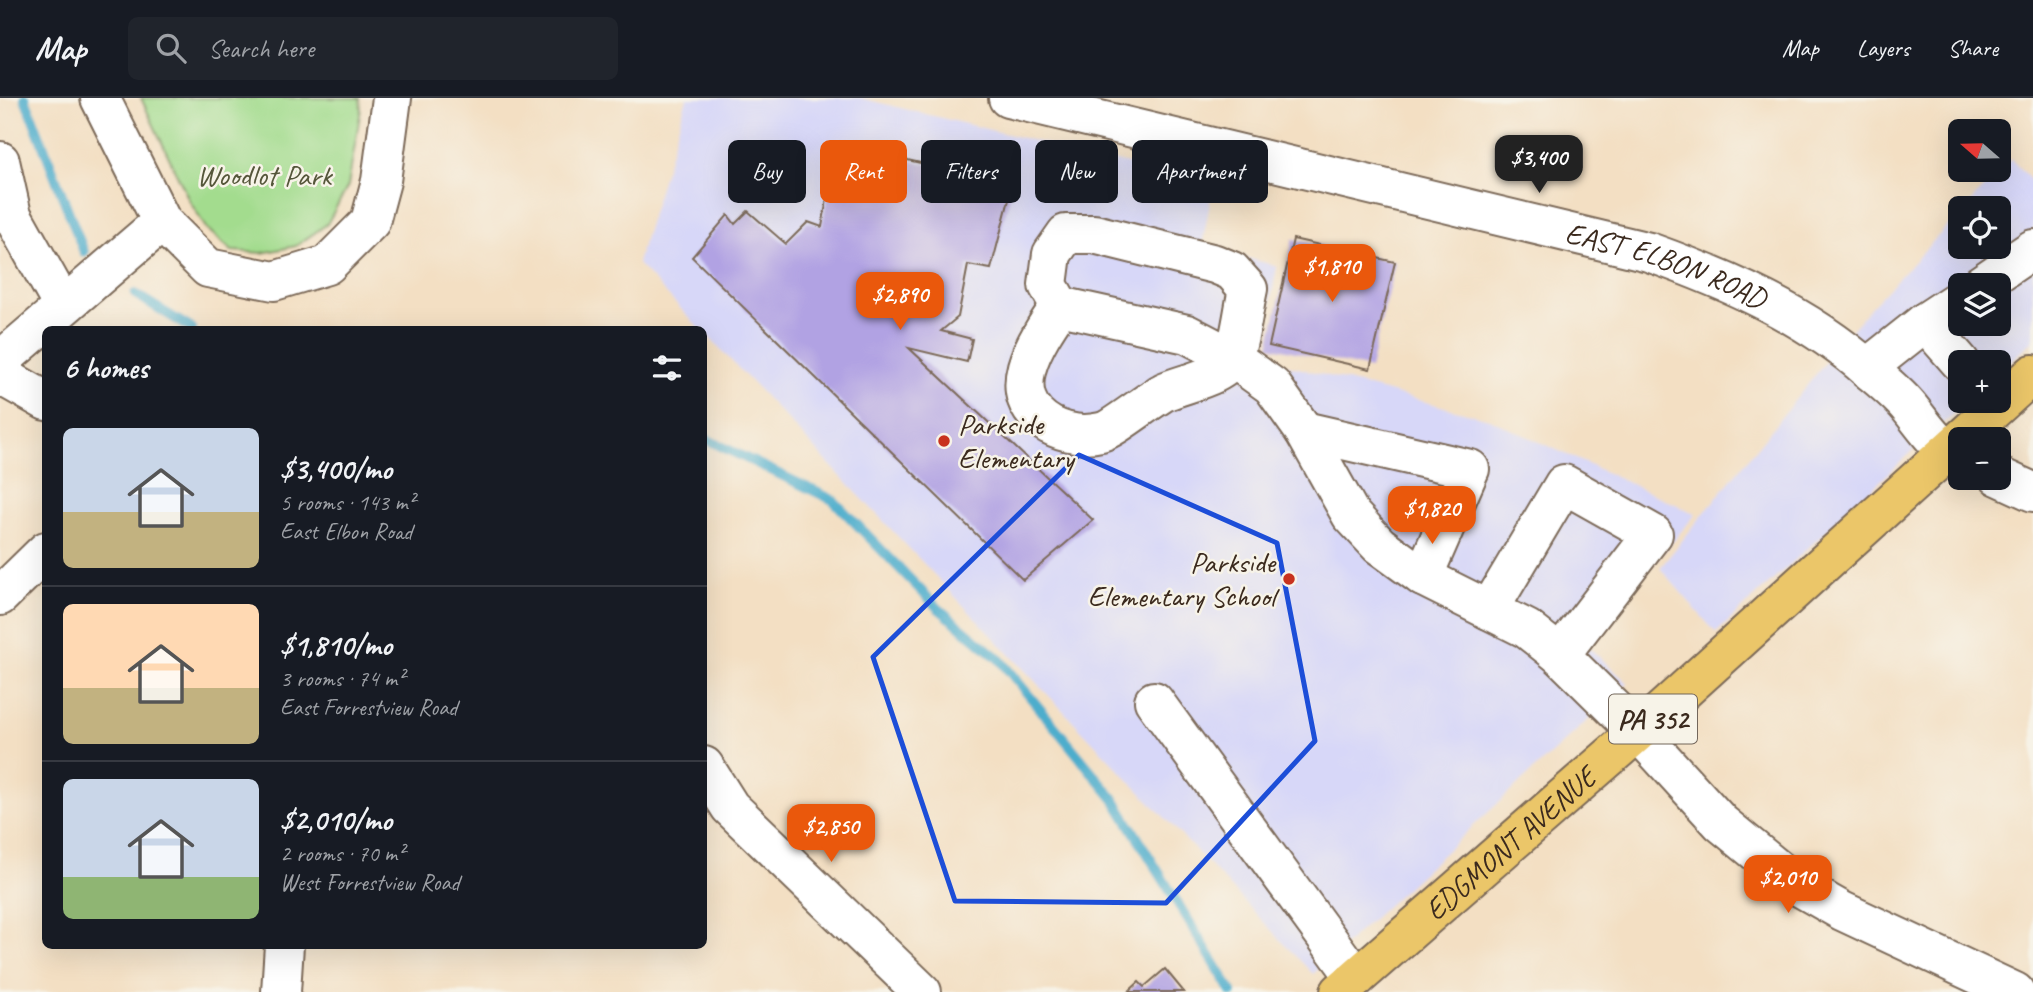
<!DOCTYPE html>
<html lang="en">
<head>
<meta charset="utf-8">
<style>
	body { margin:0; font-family:Caveat,sans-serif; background:#20242c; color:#f1f3f6; height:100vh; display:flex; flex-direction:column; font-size:26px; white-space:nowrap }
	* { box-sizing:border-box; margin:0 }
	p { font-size:23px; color:#9ea1a6 }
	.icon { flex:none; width:38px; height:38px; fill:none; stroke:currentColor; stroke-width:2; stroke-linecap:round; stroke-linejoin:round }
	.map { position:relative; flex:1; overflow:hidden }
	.details { position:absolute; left:42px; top:228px; width:665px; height:623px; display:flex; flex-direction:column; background:#171b24; border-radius:10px; box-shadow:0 7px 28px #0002 }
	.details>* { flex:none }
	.banner { position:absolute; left:728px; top:42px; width:665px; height:63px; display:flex; gap:14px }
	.needle { width:46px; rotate:290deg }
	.tools { position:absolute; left:1948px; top:21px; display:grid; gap:14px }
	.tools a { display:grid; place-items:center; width:63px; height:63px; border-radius:10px; background:#171b24; box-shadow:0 7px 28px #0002; font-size:35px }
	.price { position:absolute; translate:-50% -60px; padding:0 16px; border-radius:14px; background:#ea580c; color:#fff; font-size:23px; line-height:46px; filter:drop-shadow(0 2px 4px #0008) }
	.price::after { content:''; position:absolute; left:50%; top:42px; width:21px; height:16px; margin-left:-10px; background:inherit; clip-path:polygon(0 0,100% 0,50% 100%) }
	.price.current { background:#222; color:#fff }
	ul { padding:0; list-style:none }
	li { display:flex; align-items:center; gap:21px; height:175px; padding:0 21px }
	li+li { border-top:2px solid #363941 }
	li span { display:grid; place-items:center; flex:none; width:196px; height:140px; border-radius:10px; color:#555 }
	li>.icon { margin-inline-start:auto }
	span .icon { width:84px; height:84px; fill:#fffc; stroke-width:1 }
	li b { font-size:30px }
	h2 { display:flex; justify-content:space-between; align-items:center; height:84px; padding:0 21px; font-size:30px }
	.pill { padding:0 24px; border-radius:10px; background:#171b24; box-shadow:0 7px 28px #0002; font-size:24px; line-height:63px }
	.pill.current { background:#ea580c; color:#fff }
	header { display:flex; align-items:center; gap:42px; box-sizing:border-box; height:98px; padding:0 35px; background:#171b24; border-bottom:2px solid #363941 }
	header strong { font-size:33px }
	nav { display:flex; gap:38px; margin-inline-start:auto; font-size:24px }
	.search { width:490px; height:63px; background:#20242c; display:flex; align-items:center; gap:18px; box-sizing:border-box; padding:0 24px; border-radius:10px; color:#9ea1a6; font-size:26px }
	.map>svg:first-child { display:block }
</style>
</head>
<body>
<header>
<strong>Map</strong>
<div class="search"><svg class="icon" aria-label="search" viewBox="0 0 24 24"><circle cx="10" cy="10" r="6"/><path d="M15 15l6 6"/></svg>Search here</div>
<nav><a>Map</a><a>Layers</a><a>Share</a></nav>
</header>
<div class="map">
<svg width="2033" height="894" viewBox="0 0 2033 894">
	<rect width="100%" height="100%" fill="#f7f3e8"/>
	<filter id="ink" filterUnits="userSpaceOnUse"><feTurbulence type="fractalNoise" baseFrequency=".0143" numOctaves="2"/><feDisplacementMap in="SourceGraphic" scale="14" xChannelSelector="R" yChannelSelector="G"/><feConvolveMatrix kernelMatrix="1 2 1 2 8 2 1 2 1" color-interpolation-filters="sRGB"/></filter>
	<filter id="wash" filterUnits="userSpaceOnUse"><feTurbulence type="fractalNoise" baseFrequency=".00686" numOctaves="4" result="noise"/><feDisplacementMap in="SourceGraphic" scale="28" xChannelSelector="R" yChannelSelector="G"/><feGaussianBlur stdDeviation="1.57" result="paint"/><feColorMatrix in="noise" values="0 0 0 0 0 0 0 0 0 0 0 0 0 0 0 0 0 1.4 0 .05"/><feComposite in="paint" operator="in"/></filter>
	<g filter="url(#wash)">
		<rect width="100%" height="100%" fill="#f3dfc3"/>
		<path fill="#d7d7f8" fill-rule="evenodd" d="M687,0H860L1213,87L1202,148L1277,168L1261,260L1489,321L1696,416L1585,546L1628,585L1313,876L704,234V231H700L637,165Z
			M2011,61L2033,85V242L1999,274L1998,264H1960V303H1967L1716,535L1660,470L1867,213L1960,115V149H1998V110H1965ZM1960,187H1998V226H1960Z"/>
		<path fill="#a3dc8e" stroke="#6f8356" stroke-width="2" d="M141,0H360L361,11L348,88L327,126L296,148L262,155L232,153L206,130L189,102Z"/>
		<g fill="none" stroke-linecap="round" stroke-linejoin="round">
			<path stroke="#4dadcc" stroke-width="10" d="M25,0L84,154
				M135,196L192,231
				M704,340L833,402L938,510L999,561L1114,701L1232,894"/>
		</g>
		<g id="blocks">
			<path fill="#b1a2e3" d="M837,46L1013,86L991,171L968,167L958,219L941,233L972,241L967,264L909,250L1093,422L1023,482L692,159L728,117L735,126L748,113L786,146L808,124L822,129Z
				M1293,141L1395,164L1370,271L1269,248Z
				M1165,871L1184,894H1128L1139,884L1144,889Z"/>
		</g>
	</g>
	<g filter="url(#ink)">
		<use href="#blocks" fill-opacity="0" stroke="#7b6958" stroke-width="2"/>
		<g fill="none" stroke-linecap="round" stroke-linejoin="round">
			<g stroke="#7b6958" stroke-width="42">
				<g id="minor">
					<path d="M100,0L162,124L208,170L274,183L327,167L370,124L381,83L392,0"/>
					<path id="s1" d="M1008,0L1649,154C1727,182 1806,216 1869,272C1882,283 1897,295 1908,308C1924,327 1937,350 1960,360"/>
					<path d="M0,63L12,117L63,208"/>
					<path d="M1980,187L2033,151"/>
					<path d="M1960,201L1925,224L1960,264"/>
					<path d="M1060,208C1036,243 999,297 1050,327C1065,335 1084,338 1101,334C1112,332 1149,302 1164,294C1183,285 1224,279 1233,259C1240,244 1244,208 1248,191L1232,173L1215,166L1094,136H1066L1052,156L1048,187L1060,208L1187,236L1233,260L1272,288L1304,333L1351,417L1379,447L1423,479L1527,531L1560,557L1638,634L1721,725L1798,788L1842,813L2015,894"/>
					<path d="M0,263L162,124"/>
					<path d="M1867,270L1925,224"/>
					<path d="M0,277L46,303"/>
					<path d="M1304,333L1470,371L1423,479"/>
					<path d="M1998,378L2033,394"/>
					<path d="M0,498L46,453"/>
					<path d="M1489,512L1564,386L1653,436L1560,557"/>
					<path d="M1154,603L1356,880"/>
					<path d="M704,668L730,709L922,894"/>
					<path d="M281,894L284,847"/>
				</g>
			</g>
			<g stroke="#7b6958" stroke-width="42">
				<g id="major">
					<path id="s2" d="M1340,894L1638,634L2033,276"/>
				</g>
			</g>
			<use href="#minor" stroke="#fff" stroke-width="38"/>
			<use href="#major" stroke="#ebc669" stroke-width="38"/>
		</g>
	</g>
	<path fill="none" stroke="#1d4ed8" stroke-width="5" stroke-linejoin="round" d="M1079,357L1277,445L1315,643L1166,805L955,803L873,559Z"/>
	<g fill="#c8321e" stroke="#f7f3e8" stroke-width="2.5">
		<circle cx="944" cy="343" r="7"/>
		<circle cx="1289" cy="481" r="7"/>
	</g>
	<g text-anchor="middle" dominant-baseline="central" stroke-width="5" stroke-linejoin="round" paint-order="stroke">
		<rect fill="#f7f3e8" stroke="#73665b" stroke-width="2" x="1609" y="596.5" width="88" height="49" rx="5"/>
		<g font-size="28" font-weight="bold" fill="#3b2a1e">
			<text x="1653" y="621">PA 352</text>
		</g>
		<g font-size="30" fill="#55563a" stroke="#f7f3e8">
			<text x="264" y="77">Woodlot Park</text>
		</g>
		<g font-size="30" fill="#3b2a1e" stroke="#f7f3e8">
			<text stroke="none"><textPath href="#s1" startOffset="679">EAST ELBON ROAD</textPath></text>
			<text stroke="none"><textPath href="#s2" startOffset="226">EDGMONT AVENUE</textPath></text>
		</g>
		<g font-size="30" fill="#3b2a1e" stroke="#f7f3e8" text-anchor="start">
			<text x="958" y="326">Parkside<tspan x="958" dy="34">Elementary</tspan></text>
			<text x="1275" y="464" text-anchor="end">Parkside<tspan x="1275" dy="34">Elementary School</tspan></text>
		</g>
	</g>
</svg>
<div class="tools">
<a><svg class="needle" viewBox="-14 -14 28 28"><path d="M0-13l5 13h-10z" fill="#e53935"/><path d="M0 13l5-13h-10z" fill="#9ea1a6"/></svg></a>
<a><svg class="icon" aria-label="locate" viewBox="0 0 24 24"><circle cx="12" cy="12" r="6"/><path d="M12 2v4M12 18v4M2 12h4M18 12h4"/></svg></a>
<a><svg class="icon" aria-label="layers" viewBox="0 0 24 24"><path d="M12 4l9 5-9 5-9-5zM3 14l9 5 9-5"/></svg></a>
<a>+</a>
<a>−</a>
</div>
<b class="price current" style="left:1539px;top:97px">$3,400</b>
<b class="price" style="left:1332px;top:206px">$1,810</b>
<b class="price" style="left:900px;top:234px">$2,890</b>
<b class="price" style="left:1432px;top:448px">$1,820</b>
<b class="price" style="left:831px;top:766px">$2,850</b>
<b class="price" style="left:1788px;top:817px">$2,010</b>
<div class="banner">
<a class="pill">Buy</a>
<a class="pill current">Rent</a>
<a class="pill">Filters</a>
<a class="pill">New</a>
<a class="pill">Apartment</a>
</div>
<section class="details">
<h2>6 homes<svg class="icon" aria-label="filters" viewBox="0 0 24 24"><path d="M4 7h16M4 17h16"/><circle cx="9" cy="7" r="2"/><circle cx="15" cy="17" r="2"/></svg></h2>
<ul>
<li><span style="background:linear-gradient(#c9d6e8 60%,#c2b280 0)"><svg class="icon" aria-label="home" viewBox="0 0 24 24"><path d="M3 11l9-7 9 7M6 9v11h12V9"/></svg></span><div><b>$3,400/mo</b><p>5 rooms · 143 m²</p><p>East Elbon Road</p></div></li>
<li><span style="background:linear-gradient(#ffd9b3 60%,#c2b280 0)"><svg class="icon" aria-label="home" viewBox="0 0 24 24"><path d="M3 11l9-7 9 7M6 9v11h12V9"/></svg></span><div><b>$1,810/mo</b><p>3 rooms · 74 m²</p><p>East Forrestview Road</p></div></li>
<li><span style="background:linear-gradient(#c9d6e8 70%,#8fb573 0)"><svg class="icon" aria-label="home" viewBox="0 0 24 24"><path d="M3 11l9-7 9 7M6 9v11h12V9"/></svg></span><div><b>$2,010/mo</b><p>2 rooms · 70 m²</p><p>West Forrestview Road</p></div></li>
</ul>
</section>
</div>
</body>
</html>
